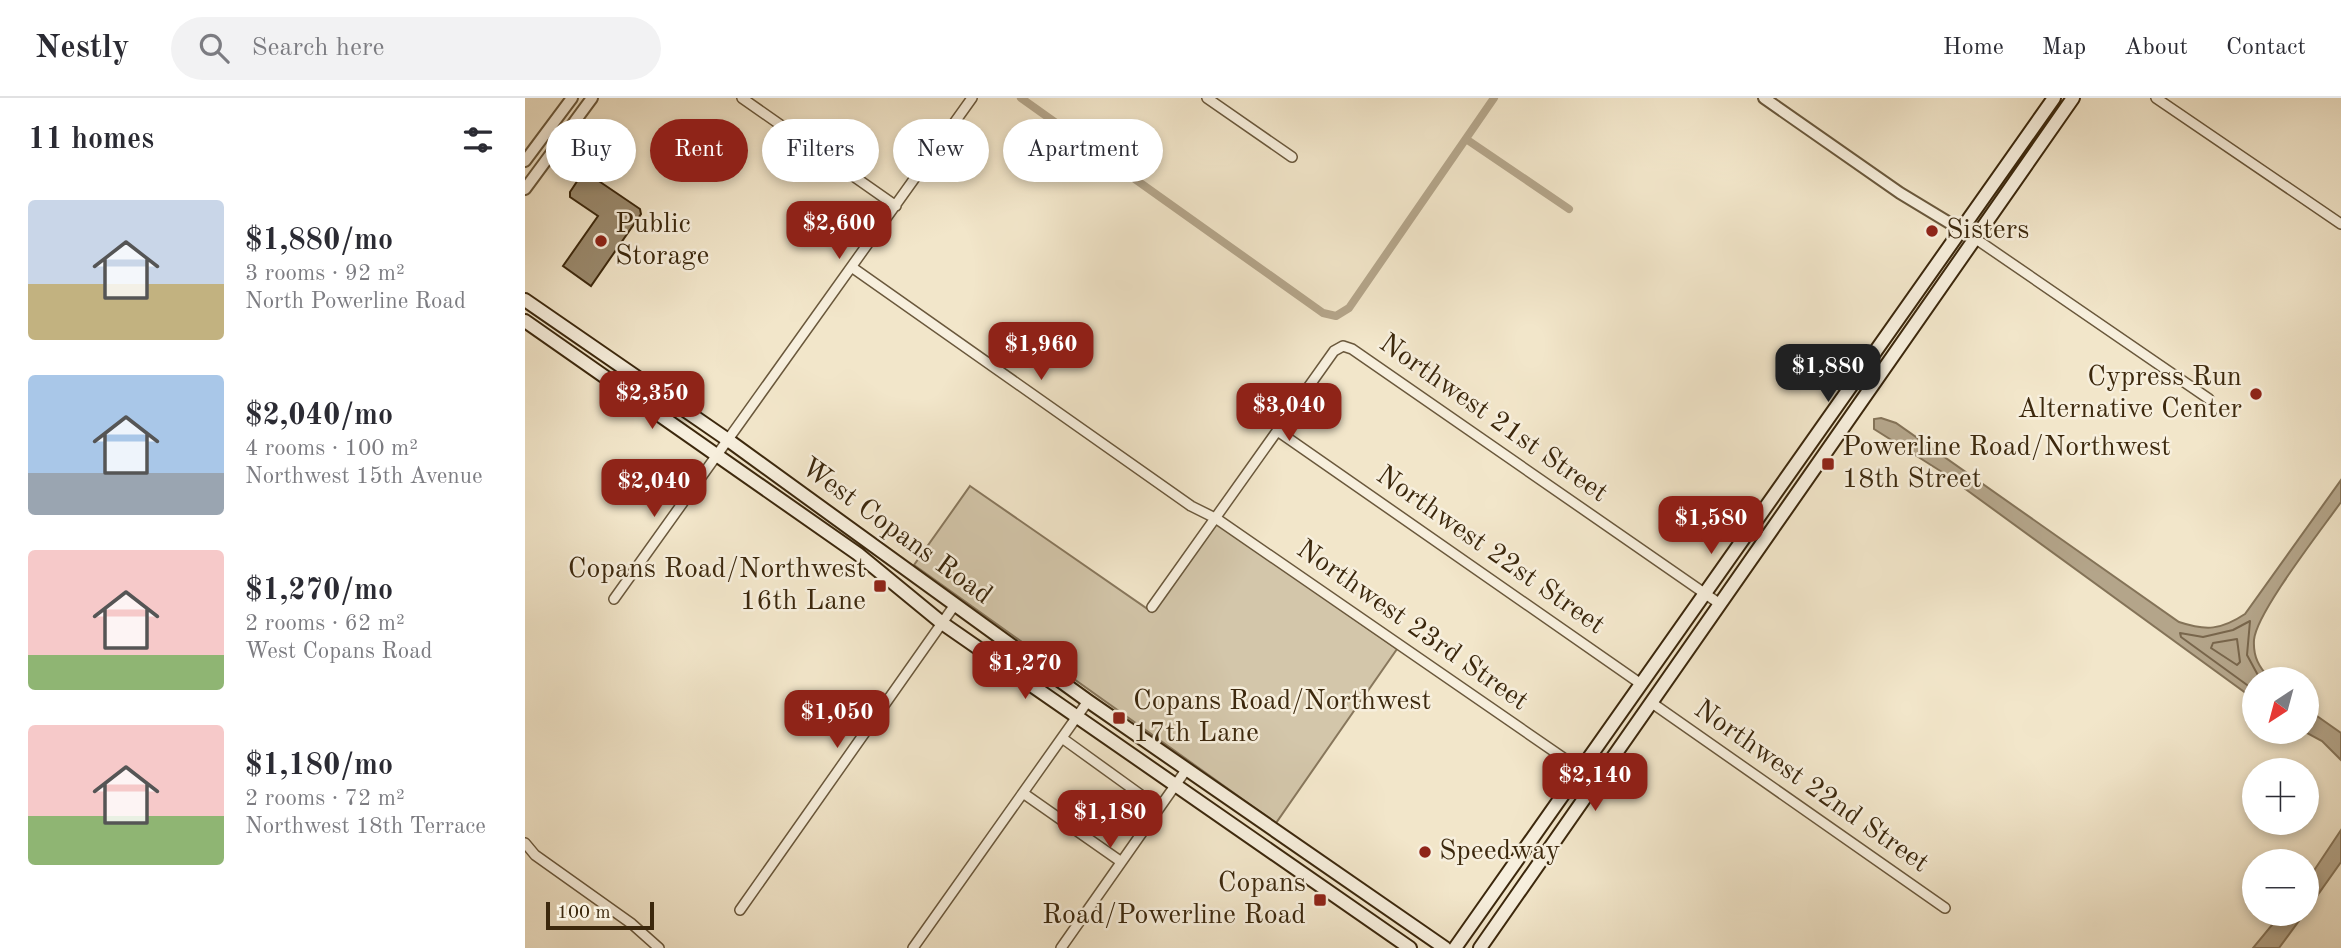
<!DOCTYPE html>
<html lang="en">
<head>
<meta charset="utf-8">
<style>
	body { margin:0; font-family:"Old Standard TT",serif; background:#f2f2f3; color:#2b2b33; height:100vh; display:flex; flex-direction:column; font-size:26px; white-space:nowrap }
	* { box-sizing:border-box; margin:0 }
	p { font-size:23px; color:#7c7c81 }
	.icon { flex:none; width:38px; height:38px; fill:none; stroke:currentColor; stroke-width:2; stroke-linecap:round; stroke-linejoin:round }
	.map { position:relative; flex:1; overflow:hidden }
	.sheet { display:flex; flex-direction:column; background:#fff; width:525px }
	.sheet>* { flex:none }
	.hud { position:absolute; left:21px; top:21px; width:665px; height:63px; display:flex; gap:14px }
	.needle { width:46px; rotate:216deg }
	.tools { position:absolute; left:1717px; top:569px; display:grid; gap:14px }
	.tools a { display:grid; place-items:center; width:77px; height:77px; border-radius:50%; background:#fff; box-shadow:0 4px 10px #0003; font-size:35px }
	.scale { position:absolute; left:21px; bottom:18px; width:108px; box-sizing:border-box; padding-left:7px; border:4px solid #3c280d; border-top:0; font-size:19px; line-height:24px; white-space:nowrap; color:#3c280d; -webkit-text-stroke:5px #f7efdd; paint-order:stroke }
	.price { position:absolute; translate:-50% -60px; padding:0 16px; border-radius:14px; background:#8f2418; color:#fff; font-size:23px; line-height:46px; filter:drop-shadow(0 2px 4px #0008) }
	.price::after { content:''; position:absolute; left:50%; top:42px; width:21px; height:16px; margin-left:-10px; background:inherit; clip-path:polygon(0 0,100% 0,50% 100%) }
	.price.current { background:#222; color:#fff }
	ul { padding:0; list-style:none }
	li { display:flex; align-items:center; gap:21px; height:175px; padding:0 28px }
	li span { display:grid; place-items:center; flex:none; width:196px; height:140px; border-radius:7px; color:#555 }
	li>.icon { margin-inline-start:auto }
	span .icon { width:84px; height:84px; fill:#fffc; stroke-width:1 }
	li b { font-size:30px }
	h2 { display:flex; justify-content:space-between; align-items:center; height:84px; padding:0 28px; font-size:30px }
	.tag { padding:0 24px; border-radius:32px; background:#fff; box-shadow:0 4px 10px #0003; font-size:24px; line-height:63px }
	.tag.current { background:#8f2418; color:#fff }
	header { display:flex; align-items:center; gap:42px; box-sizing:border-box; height:98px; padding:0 35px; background:#fff; border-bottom:2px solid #e1e1e2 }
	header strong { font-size:33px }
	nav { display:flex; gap:38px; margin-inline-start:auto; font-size:24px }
	.search { width:490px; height:63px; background:#f2f2f3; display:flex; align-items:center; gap:18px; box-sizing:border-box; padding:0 24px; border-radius:38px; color:#7c7c81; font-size:26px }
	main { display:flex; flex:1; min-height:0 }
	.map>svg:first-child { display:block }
</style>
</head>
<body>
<header>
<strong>Nestly</strong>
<div class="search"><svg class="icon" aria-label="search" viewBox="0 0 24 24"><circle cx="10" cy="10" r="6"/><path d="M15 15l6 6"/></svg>Search here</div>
<nav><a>Home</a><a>Map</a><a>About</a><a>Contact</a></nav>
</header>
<main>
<section class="sheet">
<h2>11 homes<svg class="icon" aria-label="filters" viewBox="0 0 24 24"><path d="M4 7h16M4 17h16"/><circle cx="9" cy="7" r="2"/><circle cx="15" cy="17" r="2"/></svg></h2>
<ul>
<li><span style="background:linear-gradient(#c9d6e8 60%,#c2b280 0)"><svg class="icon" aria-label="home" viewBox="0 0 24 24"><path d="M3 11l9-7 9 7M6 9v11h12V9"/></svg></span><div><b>$1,880/mo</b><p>3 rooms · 92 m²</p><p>North Powerline Road</p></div></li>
<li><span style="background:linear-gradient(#a9c7e8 70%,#9aa5b1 0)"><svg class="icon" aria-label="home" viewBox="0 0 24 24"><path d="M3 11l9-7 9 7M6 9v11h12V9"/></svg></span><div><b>$2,040/mo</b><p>4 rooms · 100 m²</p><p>Northwest 15th Avenue</p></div></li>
<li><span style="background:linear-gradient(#f6c9c9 75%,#8fb573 0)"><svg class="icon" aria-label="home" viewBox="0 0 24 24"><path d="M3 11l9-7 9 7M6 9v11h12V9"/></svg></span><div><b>$1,270/mo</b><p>2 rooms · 62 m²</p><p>West Copans Road</p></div></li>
<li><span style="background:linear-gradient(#f6c9c9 65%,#8fb573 0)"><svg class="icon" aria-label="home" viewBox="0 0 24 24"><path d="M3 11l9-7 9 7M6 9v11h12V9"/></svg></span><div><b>$1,180/mo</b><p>2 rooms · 72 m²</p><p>Northwest 18th Terrace</p></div></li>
</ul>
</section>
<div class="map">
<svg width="1816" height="850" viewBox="0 0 1816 850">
	<rect width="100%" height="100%" fill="#f2e6ca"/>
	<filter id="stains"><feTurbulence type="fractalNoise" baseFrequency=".00286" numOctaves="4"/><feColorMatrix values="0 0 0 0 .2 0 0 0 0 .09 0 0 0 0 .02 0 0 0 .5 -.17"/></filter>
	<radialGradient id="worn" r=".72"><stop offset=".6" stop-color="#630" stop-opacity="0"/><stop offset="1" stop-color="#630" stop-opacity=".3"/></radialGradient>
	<path fill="#d3c6aa" stroke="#88775c" stroke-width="2" d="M445,388L627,514L690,424L872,551L751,725L389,467Z"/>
	<path fill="#b4a58a" stroke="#847358" stroke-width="2" d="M1356,320L1371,325L1654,524C1681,533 1696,532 1720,516L1816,382V404C1797,431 1731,515 1729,542C1728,559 1734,569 1745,581H1729V601L1417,374L1349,331V321Z
		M1782,611L1816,635V662L1797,643L1780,634Z
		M1816,732V764L1782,812V783Z
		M1756,816H1779L1754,850H1728Z"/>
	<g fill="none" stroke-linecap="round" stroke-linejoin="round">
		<path stroke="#78664c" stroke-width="2" d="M1712,541L1715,564L1712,567L1686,550L1688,545Z
			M1729,592L1656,539L1655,535L1678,539L1708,532L1725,523L1722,557L1735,581"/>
		<path stroke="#b4a58a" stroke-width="8" d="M496,0L798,215L811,218L824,210L969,0
			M941,41L1044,111"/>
	</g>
	<path fill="#9b8b6f" stroke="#3c280d" stroke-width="2" d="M59,73L115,111L116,116L66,188L38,168L73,118L45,99V94Z"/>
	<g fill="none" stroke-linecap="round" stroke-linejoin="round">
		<g stroke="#6a583c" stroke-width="12">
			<path id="minor" d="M217,0L371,108
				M682,0L767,59
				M1631,0L1816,126
				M1451,141L1684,301
				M328,170L666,408L692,421L1056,672
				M754,334L1116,586
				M89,501L447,0
				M627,509L809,253L818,248L827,251L1195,506
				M1127,605L1420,810
				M537,640L634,710
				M498,695L595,763
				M0,745L10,757L107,826L134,850
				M215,812L429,508
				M388,850L563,603
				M536,850L661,672"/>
		</g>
		<g stroke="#6a583c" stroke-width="14">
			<path id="tertiary" d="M1239,0L1375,95L1451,141
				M0,63L47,0
				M0,91L67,0"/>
		</g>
		<g stroke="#3c280d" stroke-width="16">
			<path id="secondary" d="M0,202L203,342L563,603L920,850
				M0,223L333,456L417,525L885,850
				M930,850L1529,0
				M955,850L1548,0"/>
		</g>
		<use href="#minor" stroke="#f7efdd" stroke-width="9"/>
		<use href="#tertiary" stroke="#f7efdd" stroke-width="10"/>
		<use href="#secondary" stroke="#f7efdd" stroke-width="12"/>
	</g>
	<g fill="#8f2418" stroke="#f7efdd" stroke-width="2.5">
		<circle cx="1407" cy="133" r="7"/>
		<circle cx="76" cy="143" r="7"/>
		<circle cx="1731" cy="296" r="7"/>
		<rect x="1296" y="359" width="14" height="14" rx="3.5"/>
		<rect x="348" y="481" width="14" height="14" rx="3.5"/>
		<rect x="587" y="613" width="14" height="14" rx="3.5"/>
		<circle cx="900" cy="754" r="7"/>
		<rect x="788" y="795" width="14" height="14" rx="3.5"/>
	</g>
	<g text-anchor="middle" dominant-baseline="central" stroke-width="5" stroke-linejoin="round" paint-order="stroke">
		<g font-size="28" fill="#3c280d" stroke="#f7efdd" text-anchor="start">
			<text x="90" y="127">Public<tspan x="90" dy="32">Storage</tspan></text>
			<text x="1421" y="133">Sisters</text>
			<text x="1717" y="280" text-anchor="end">Cypress Run<tspan x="1717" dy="32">Alternative Center</tspan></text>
			<text x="1317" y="350">Powerline Road/Northwest<tspan x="1317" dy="32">18th Street</tspan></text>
			<text x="341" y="472" text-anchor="end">Copans Road/Northwest<tspan x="341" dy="32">16th Lane</tspan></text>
			<text x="608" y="604">Copans Road/Northwest<tspan x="608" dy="32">17th Lane</tspan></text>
			<text x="914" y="754">Speedway</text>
			<text x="781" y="786" text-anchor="end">Copans<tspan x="781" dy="32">Road/Powerline Road</tspan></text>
		</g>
		<g font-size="28" fill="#3c280d" stroke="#f7efdd">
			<text transform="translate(968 321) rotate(35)">Northwest 21st Street</text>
			<text transform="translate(371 434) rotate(36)">West Copans Road</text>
			<text transform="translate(965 453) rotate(35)">Northwest 22st Street</text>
			<text transform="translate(887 528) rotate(35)">Northwest 23rd Street</text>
			<text transform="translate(1286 689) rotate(35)">Northwest 22nd Street</text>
		</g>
	</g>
	<rect width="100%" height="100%" filter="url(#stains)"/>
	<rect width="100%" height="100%" fill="url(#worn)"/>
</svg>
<div class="tools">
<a><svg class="needle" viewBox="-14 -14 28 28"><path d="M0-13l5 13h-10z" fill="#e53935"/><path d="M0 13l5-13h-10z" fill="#7c7c81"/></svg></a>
<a>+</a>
<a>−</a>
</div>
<div class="scale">100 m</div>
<b class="price" style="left:314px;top:163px">$2,600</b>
<b class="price" style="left:516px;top:284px">$1,960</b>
<b class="price current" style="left:1303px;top:306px">$1,880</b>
<b class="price" style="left:127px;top:333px">$2,350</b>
<b class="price" style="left:764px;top:345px">$3,040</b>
<b class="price" style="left:129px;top:421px">$2,040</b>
<b class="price" style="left:1186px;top:458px">$1,580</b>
<b class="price" style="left:500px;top:603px">$1,270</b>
<b class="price" style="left:312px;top:652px">$1,050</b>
<b class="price" style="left:1070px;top:715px">$2,140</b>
<b class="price" style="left:585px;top:752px">$1,180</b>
<div class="hud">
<a class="tag">Buy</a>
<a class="tag current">Rent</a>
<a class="tag">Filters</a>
<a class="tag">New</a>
<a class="tag">Apartment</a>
</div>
</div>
</main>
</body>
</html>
